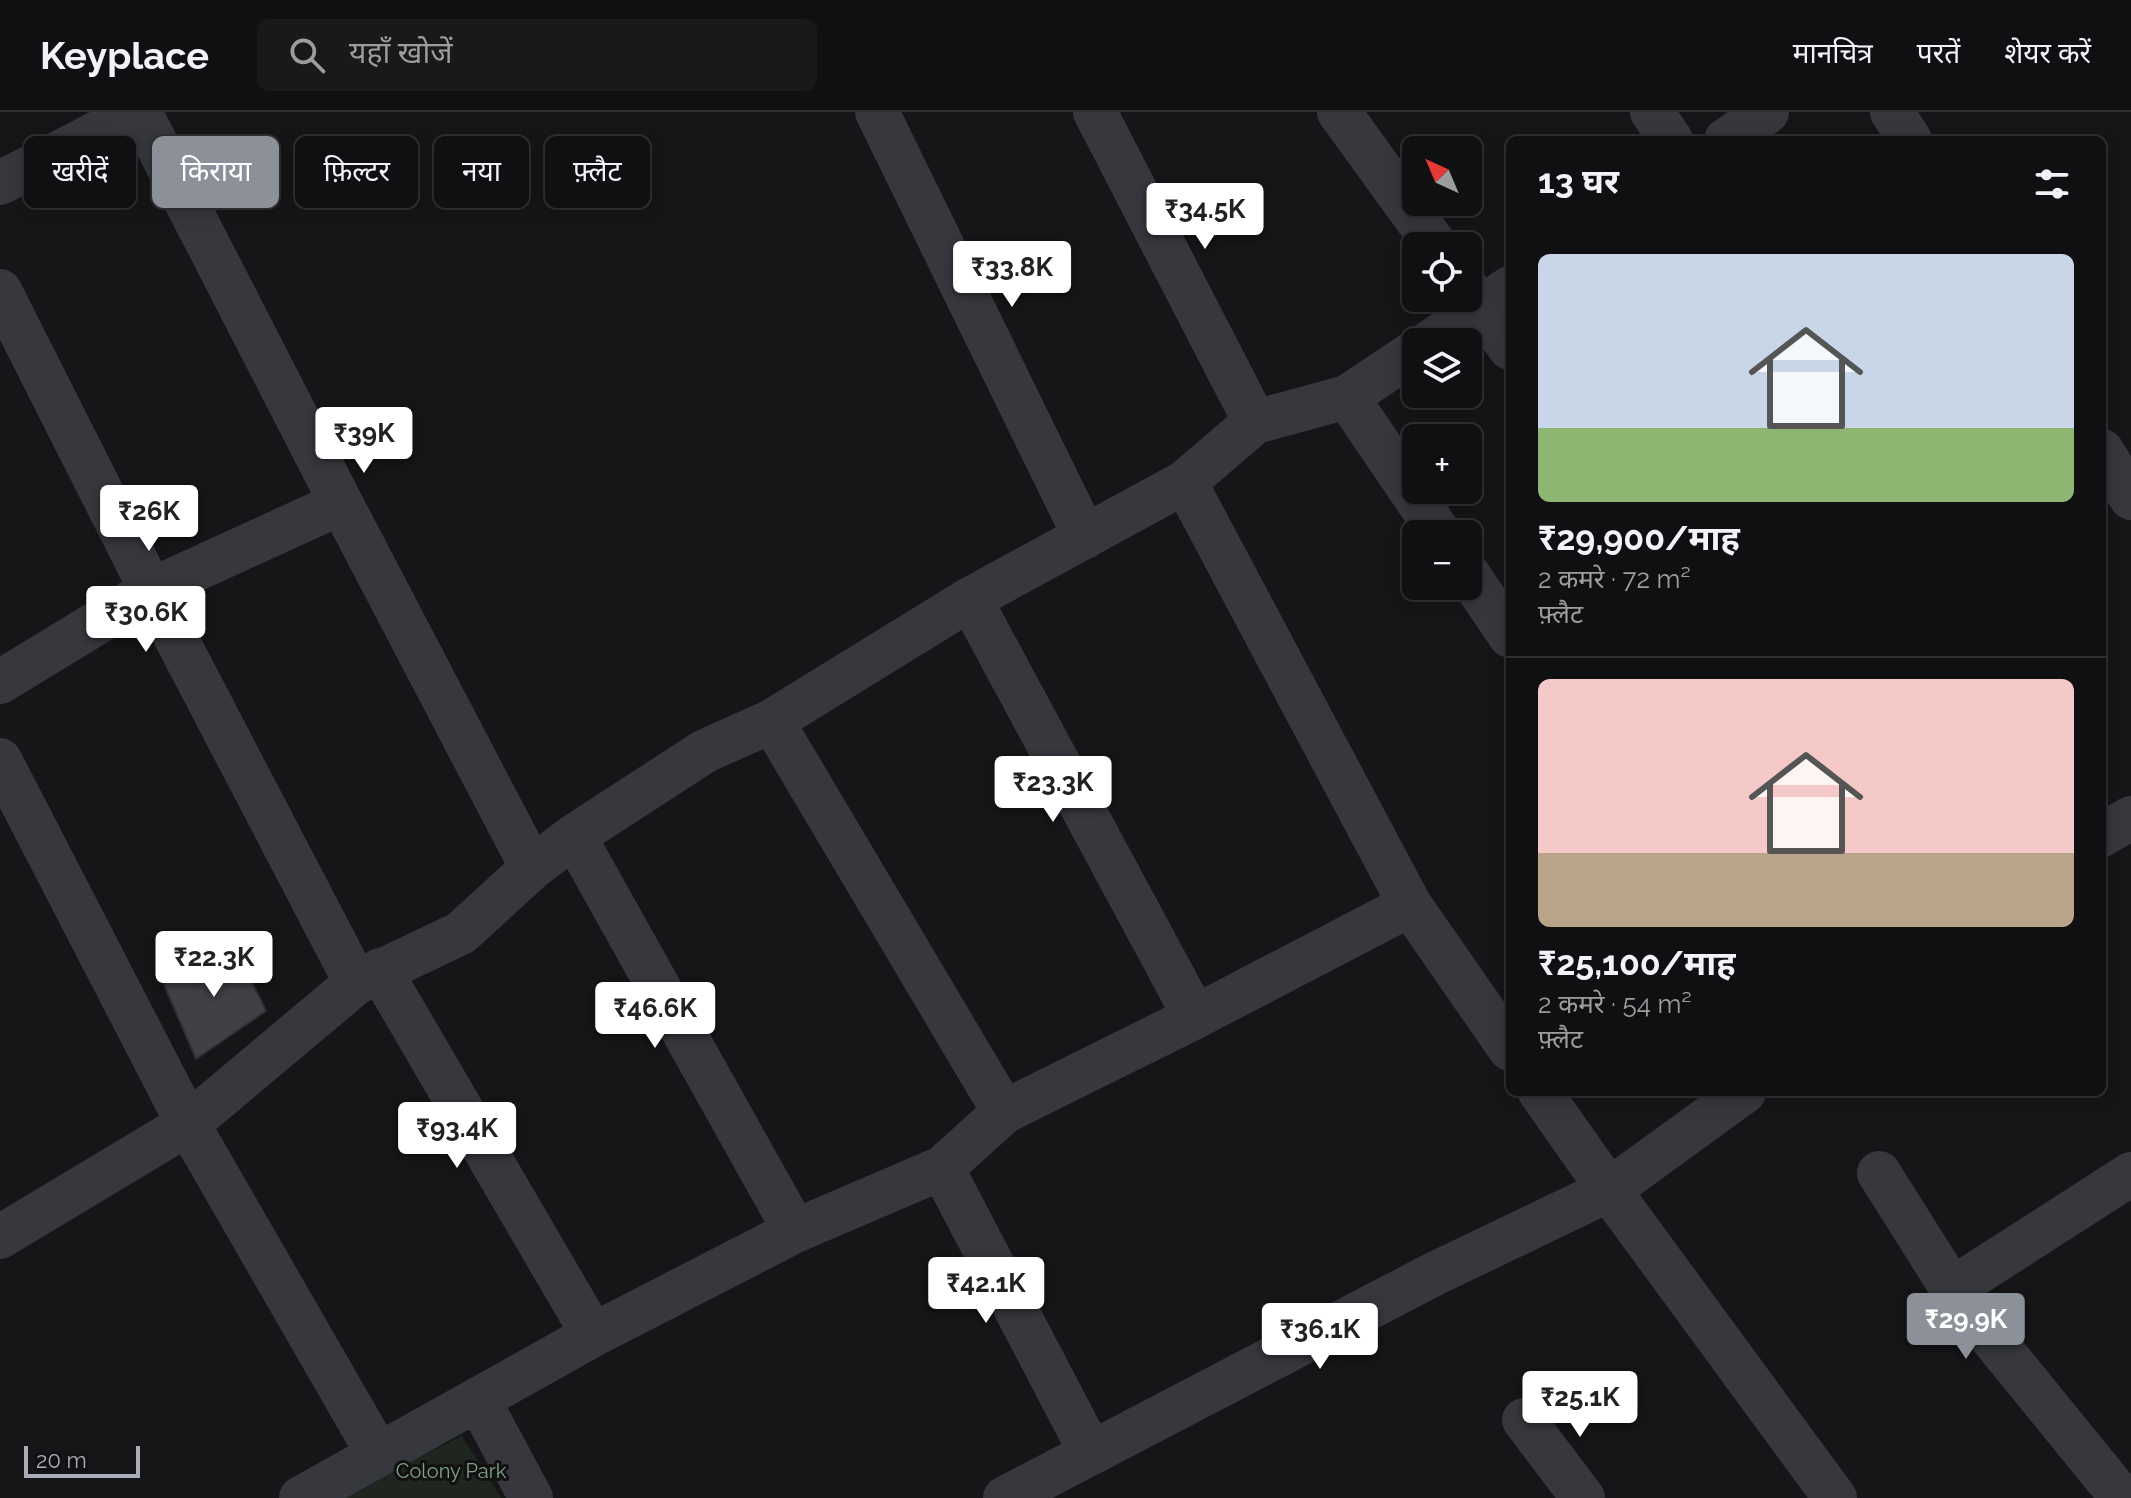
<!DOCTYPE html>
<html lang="hi">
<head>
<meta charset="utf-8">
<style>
	body { margin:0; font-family:Raleway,"Noto Sans Devanagari",sans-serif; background:#19191b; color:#f1f3f6; height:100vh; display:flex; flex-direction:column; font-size:30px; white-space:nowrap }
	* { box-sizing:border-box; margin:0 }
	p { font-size:26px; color:#9c9d9f }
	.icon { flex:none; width:44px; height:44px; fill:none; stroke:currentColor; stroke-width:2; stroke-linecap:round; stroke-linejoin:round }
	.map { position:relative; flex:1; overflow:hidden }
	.drawer { position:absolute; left:1506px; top:24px; width:600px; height:960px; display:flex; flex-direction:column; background:#101012; border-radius:12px; box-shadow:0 4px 20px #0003,0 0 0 2px #303032 }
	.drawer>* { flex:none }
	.guide { position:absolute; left:24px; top:24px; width:760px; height:72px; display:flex; gap:16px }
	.needle { width:52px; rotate:316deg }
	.controls { position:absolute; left:1402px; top:24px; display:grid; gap:16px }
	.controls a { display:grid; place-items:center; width:80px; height:80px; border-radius:12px; background:#101012; box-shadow:0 4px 20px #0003,0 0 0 2px #303032; font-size:40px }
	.scale { position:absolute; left:24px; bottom:20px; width:116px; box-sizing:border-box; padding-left:8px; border:4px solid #a8adb8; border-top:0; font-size:22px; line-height:28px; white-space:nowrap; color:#a8adb8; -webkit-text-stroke:6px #111113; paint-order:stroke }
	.price { position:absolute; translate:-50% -68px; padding:0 18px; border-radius:8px; background:#fff; color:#222; font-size:26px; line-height:52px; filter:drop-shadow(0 2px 4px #0008) }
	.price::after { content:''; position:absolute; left:50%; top:48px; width:24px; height:18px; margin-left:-12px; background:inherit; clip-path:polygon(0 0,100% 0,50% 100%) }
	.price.active { background:#8c9099; color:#fff }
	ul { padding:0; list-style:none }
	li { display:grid; align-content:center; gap:16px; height:424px; padding:0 32px }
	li+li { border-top:2px solid #303032 }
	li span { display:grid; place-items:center; height:248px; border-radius:12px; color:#555 }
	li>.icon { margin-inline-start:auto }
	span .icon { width:144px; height:144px; fill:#fffc; stroke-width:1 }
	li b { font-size:34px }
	h2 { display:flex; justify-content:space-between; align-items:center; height:96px; padding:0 32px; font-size:34px }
	.tag { padding:0 28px; border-radius:12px; background:#101012; box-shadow:0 4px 20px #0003,0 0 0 2px #303032; font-size:28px; line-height:72px }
	.tag.active { background:#8c9099; color:#fff }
	header { display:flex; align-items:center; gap:48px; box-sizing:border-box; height:112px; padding:0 40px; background:#101012; border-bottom:2px solid #303032 }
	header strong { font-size:38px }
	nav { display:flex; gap:44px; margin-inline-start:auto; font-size:28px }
	.search { width:560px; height:72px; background:#19191b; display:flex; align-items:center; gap:20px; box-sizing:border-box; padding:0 28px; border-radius:12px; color:#9c9d9f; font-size:30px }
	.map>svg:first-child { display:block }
</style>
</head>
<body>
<header>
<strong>Keyplace</strong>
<div class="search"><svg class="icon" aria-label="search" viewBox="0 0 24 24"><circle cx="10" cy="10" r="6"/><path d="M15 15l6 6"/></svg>यहाँ खोजें</div>
<nav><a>मानचित्र</a><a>परतें</a><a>शेयर करें</a></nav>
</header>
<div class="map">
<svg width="2131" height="1386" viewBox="0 0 2131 1386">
	<rect width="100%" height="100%" fill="#161618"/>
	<path fill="#1e261f" d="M462,1324L501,1386H338Z"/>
	<path fill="#404145" stroke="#303034" stroke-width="2" d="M233,831L266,899L196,947L162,868Z"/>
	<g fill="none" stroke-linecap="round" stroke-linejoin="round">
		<path stroke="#37383d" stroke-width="44" d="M140,0L341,391L532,756
			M877,0L1085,425
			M1095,0L1255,310
			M1339,0L1436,134
			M1652,0L1671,28
			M1892,0L1910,28
			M1726,28L1767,0
			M0,71L138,0
			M1468,178L1510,236
			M0,179L151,478L356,871
			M1430,230L1510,176
			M1416,239L1347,285L1255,310L1185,370L1410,793L1510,937
			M1347,285L1440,422
			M2102,339L2131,386
			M1468,462L1510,524
			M970,487L1195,905
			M0,570L151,478L341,391
			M772,609L1004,1000
			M0,648L188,1012L378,1342
			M2102,723L2131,706
			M574,724L795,1119
			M380,858L593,1223
			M1540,980L1609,1078L1835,1386
			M942,1056L1090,1339
			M1879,1061L1952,1177L2122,1386
			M0,1125L188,1012L356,871L461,821L532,756L574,724L705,639L772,609L970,487L1185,370
			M1952,1177L2131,1062
			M478,1287L531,1386
			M1524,1308L1583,1386
			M301,1386L593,1223L795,1119L942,1056L1004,1000L1195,905L1410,793
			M1005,1386L1434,1162L1609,1078L1744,980"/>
	</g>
	<g text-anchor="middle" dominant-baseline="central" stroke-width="6" stroke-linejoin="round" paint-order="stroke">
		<g font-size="20" fill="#7fa381" stroke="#111113">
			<text x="451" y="1359">Colony Park</text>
		</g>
	</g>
</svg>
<div class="controls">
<a><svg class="needle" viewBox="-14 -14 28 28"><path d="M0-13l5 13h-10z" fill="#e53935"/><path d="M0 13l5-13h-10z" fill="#9c9d9f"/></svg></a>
<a><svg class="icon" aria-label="locate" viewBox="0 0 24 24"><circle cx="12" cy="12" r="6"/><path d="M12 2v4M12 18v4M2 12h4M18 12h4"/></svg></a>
<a><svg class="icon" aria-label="layers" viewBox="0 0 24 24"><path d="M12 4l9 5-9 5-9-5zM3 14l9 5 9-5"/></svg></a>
<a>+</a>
<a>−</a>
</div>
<div class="scale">20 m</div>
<b class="price" style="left:1205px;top:139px">₹34.5K</b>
<b class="price" style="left:1012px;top:197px">₹33.8K</b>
<b class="price" style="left:364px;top:363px">₹39K</b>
<b class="price" style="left:149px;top:441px">₹26K</b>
<b class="price" style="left:146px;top:542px">₹30.6K</b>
<b class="price" style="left:1053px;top:712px">₹23.3K</b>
<b class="price" style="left:214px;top:887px">₹22.3K</b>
<b class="price" style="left:655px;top:938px">₹46.6K</b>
<b class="price" style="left:457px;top:1058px">₹93.4K</b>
<b class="price" style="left:986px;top:1213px">₹42.1K</b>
<b class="price active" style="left:1966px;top:1249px">₹29.9K</b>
<b class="price" style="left:1320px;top:1259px">₹36.1K</b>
<b class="price" style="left:1580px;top:1327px">₹25.1K</b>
<div class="guide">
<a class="tag">खरीदें</a>
<a class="tag active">किराया</a>
<a class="tag">फ़िल्टर</a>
<a class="tag">नया</a>
<a class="tag">फ़्लैट</a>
</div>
<section class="drawer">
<h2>13 घर<svg class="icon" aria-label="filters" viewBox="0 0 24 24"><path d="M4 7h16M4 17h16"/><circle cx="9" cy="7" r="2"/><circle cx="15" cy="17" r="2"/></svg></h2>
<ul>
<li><span style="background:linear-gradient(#c9d6e8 70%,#8fb573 0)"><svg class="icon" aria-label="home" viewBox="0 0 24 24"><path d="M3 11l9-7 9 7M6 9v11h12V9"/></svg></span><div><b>₹29,900/माह</b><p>2 कमरे · 72 m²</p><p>फ़्लैट</p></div></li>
<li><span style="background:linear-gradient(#f6c9c9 70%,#b9a48a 0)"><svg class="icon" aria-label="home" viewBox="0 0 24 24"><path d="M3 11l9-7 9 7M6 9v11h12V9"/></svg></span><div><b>₹25,100/माह</b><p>2 कमरे · 54 m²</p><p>फ़्लैट</p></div></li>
</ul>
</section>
</div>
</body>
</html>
